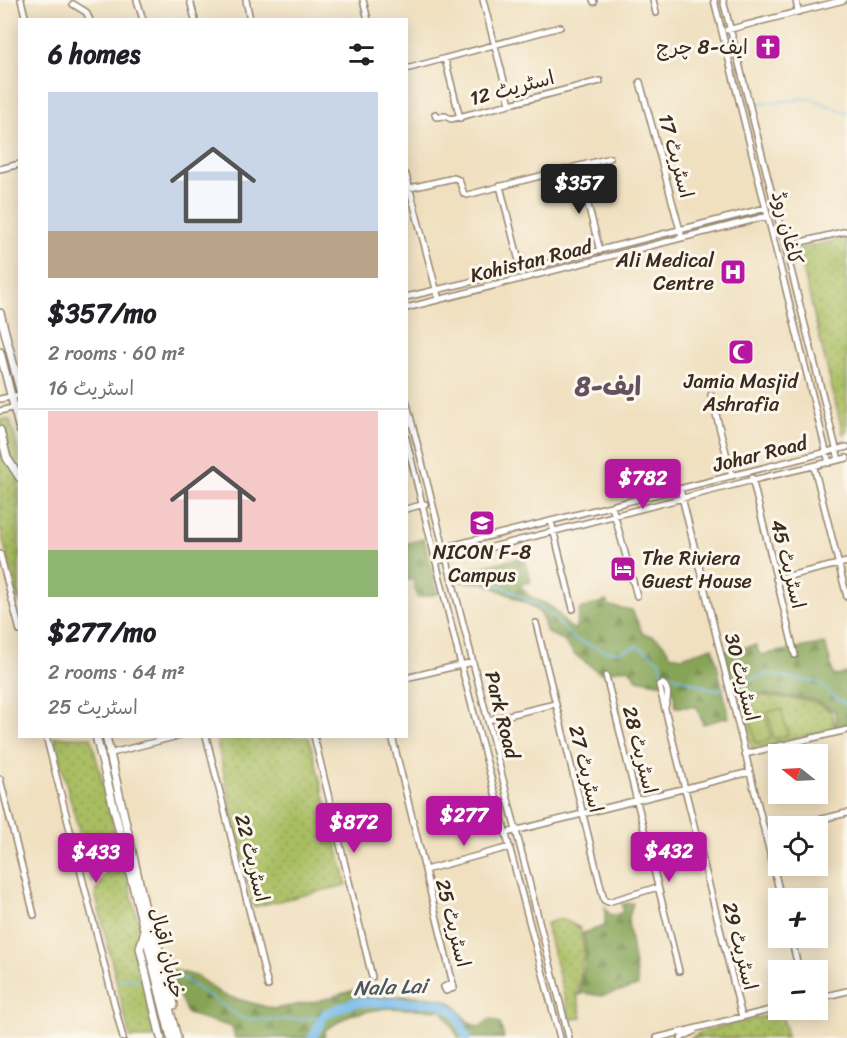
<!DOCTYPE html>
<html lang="en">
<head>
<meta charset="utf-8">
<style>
	body { margin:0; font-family:Sriracha,"Playpen Sans Arabic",sans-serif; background:#f2f2f2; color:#202124; height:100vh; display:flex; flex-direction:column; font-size:22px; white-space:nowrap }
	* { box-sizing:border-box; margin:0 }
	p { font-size:20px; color:#757577 }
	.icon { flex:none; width:33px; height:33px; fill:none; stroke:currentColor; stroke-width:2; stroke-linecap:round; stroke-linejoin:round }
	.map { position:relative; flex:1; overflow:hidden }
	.details { position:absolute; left:18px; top:18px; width:390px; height:720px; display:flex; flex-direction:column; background:#fff; border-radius:0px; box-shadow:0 3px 15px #0003 }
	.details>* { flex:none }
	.needle { width:39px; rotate:288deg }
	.controls { position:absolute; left:768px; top:744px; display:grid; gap:12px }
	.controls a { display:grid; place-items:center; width:60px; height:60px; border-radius:0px; background:#fff; box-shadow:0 3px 15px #0003; font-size:30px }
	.price { position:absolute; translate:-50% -51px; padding:0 14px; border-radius:6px; background:#b5179e; color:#fff; font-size:20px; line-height:39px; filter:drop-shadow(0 2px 3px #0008) }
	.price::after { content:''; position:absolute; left:50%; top:36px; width:18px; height:14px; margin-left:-9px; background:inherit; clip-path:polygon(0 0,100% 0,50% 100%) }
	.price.on { background:#222; color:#fff }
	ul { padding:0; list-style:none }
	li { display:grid; align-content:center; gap:12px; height:318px; padding:0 30px }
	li+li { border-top:2px solid #e0e0e0 }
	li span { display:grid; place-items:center; height:186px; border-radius:0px; color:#555 }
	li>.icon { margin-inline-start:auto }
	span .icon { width:108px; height:108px; fill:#fffc; stroke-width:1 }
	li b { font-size:26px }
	h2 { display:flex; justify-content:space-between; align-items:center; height:72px; padding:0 30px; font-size:26px }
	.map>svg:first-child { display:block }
</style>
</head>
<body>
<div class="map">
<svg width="847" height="1038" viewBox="0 0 847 1038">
	<defs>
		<pattern id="grass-dots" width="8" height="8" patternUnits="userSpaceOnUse" patternTransform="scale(1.5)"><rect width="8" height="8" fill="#a9bd61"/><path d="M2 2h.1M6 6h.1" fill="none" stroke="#8b9a4f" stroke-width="1.8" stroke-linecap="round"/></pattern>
		<pattern id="forest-firs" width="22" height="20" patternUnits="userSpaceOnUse" patternTransform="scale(1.5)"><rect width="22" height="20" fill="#86a457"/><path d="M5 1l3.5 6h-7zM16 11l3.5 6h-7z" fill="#6f8647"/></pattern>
	</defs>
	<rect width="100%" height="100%" fill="#fbf7ec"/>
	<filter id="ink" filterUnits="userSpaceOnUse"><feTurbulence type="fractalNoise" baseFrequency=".0167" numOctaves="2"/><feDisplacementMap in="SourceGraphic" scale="12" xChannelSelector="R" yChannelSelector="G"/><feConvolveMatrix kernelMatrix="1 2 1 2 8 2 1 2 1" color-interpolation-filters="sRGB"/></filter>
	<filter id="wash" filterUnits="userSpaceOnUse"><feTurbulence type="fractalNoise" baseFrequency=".008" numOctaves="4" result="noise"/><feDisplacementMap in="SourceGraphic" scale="24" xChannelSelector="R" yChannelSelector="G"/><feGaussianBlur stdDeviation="1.35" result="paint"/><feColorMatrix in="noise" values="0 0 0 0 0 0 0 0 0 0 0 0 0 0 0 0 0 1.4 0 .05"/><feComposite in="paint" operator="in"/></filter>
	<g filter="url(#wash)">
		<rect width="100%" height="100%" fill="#f0e0c0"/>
		<path fill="url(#grass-dots)" stroke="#727440" stroke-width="1.5" d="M847,238V433L843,434L798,249Z
			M2,419L10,420L19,454V603L0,528V420Z
			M739,693L812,701L831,711L835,729L752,749Z
			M54,737H91L114,829L108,851L92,881Z
			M216,737H309L347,885L253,907Z
			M112,862L125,869L168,1038H130L95,892Z
			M561,918L580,928L584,949L581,977L576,992L582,1017L570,1020L546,924Z
			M782,1012L787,1038H691L703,1031Z"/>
		<path fill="url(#forest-firs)" stroke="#60673a" stroke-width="1.5" d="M424,539L438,594L417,598L413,579L407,580V543Z
			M525,557L531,582L520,584C528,600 538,598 551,607C561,613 562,624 575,630L580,609L606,601L609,606L632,610L643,634C656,635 665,643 670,655L682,657L713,647L729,717L703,724L697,707H676L673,691L667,683H657L637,679L629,668L600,673L574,654L562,639L547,633L541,614L528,604L484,583L458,582L456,572Z
			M825,643L834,676L847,673V726L836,728L835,711L812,699L735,692L723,651L756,645L760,655Z
			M633,903L628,921L638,986L601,996L583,993L578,996C584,972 589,958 583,933L605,926V907L609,914L615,915L623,912L622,904Z
			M169,969L196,976L223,995L274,1009L318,1001L370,985L381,997C399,996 436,993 451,1003C464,1011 460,1021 479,1027L490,1019L500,1023L504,1038H459L442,1010L385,1008L350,1015L325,1030L324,1038H235L232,1027L187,1014C181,998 173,985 169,969Z"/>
		<path fill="#a9bd61" stroke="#727440" stroke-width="1.5" d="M781,709L788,735L774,739L768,712Z
			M765,713L771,739L756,743L750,717Z"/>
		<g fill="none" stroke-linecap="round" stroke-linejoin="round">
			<path stroke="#77bbed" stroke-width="1.5" d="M754,105L809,98L847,113
				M477,580L494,583L521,596L552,616L572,638L587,644L606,651L619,652L638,646L659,660L663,672L716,691L725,688
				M732,686L768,674L818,682L837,699L847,705
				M176,974L243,1019L286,1020L324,1017
				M117,980L143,978"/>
			<path stroke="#77bbed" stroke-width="9" d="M312,1038L325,1014L355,1002L439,1003L455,1012L467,1038"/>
		</g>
	</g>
	<g filter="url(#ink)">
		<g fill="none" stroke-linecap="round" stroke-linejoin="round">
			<g stroke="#96856f" stroke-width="8">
				<path id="minor" d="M21,0L26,20
					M137,0L143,20
					M190,0L195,20
					M246,0L250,20
					M363,0L368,20
					M483,0L510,104
					M593,0L594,2
					M653,0L656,13
					M714,0L829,463
					M723,0L839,460
					M796,0L798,12
					M73,4L86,12L90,20
					M727,30L844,0
					M445,59L460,118
					M406,69L560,27
					M640,82L681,234
					M435,114L436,117L445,116L451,119L600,81
					M578,166L600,251
					M0,169L20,164
					M406,175L439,300
					M500,186L522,273
					M406,189L454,178L459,180L464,194L467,195L610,158
					M785,246L847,231
					M406,297L521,270L766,208
					M406,308L768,216
					M711,395L732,476
					M0,399L20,395
					M406,400L569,1038
					M0,411L20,406
					M406,438L461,665L560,1038
					M814,467L847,597
					M752,478L795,655
					M680,489L781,898
					M612,506L637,596
					M406,509L425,504
					M551,521L573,609
					M442,548L847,447
					M0,554L20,631
					M438,561L753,480L847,458
					M776,579L847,562
					M536,623L604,900L608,902L658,887
					M606,676L679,971
					M406,678L473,662
					M665,707C668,699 670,690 663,684L659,685L742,1017
					M488,720L555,704
					M46,736L123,1038
					M206,736L268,986
					M314,736L372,977
					M392,736L454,988L446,991L444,987L452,983
					M108,754L178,736
					M745,754L847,730
					M0,779L34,915
					M793,826L847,813
					M506,833L750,772
					M765,834L778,830
					M425,870L510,847
					M791,938L799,970
					M818,998L847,991
					M657,1038L778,1008
					M681,1038L694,1031"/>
			</g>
			<g stroke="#96856f" stroke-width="10">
				<path id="major" d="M0,313L20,390
					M0,352L20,430
					M0,430L7,458L20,478
					M96,736L171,1038
					M106,736L157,962L177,1038
					M145,930L140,948L161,1038
					M153,936L162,956L174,1005"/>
			</g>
			<use href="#minor" stroke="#fff" stroke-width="5"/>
			<use href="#major" stroke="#fff" stroke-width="7"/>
		</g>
	</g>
	<defs>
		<g id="church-square" transform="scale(1.35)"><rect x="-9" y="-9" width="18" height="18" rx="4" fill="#b5179e" stroke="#fbf7ec"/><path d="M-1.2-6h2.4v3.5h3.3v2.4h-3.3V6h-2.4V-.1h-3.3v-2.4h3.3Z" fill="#fff"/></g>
		<g id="hospital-square" transform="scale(1.35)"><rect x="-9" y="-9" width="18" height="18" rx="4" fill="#b5179e" stroke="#fbf7ec"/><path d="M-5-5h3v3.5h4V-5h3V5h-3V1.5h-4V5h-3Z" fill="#fff"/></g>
		<g id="mosque-square" transform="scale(1.35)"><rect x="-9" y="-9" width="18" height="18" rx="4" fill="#b5179e" stroke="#fbf7ec"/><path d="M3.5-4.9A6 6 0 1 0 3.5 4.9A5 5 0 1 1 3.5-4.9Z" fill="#fff"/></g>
		<g id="university-square" transform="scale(1.35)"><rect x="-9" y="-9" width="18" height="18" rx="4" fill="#b5179e" stroke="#fbf7ec"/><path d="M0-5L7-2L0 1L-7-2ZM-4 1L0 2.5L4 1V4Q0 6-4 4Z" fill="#fff"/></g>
		<g id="hotel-square" transform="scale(1.35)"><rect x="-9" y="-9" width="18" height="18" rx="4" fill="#b5179e" stroke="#fbf7ec"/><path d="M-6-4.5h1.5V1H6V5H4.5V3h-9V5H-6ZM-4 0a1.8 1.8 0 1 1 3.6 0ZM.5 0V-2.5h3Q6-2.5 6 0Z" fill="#fff"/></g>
	</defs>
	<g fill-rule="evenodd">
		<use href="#church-square" x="768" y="47"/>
		<use href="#hospital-square" x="733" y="272"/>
		<use href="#mosque-square" x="741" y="352"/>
		<use href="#university-square" x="482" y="523"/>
		<use href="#hotel-square" x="623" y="569"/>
	</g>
	<g text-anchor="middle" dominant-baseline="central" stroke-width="6" stroke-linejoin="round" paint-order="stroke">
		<g font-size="20" fill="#3b2a1e" stroke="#fbf7ec" text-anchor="end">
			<text x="748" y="47">ایف-8 چرچ</text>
			<text x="714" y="260">Ali Medical<tspan x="714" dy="23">Centre</tspan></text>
			<text x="741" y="381" text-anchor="middle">Jamia Masjid<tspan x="741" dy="23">Ashrafia</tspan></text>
			<text x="482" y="552" text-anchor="middle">NICON F-8<tspan x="482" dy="23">Campus</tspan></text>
			<text x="642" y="558" text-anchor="start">The Riviera<tspan x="642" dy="23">Guest House</tspan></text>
		</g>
		<g font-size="20" fill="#3b2a1e" stroke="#fbf7ec">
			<text transform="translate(512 88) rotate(-15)">اسٹریٹ 12</text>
			<text transform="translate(676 156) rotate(75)">اسٹریٹ 17</text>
			<text transform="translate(787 228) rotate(76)">کاغان روڈ</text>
			<text transform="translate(531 261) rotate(-14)">Kohistan Road</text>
			<text transform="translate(760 454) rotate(-14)">Johar Road</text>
			<text transform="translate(788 564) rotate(76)">اسٹریٹ 45</text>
			<text transform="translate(742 677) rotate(76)">اسٹریٹ 30</text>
			<text transform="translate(502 715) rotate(76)">Park Road</text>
			<text transform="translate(640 750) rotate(76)">اسٹریٹ 28</text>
			<text transform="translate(586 769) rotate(76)">اسٹریٹ 27</text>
			<text transform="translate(252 858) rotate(76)">اسٹریٹ 22</text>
			<text transform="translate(453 923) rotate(76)">اسٹریٹ 25</text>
			<text transform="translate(740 946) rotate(76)">اسٹریٹ 29</text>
			<text transform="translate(167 953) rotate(76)">خیابان اقبال</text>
		</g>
		<g font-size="21" font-style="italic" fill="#4d565c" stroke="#fbf7ec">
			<text transform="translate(390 987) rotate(-2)">Nala Lai</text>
		</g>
		<g font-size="26" font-weight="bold" fill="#63525e" stroke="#fbf7ec">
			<text x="608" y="386">ایف-8</text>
		</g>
	</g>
</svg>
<div class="controls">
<a><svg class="needle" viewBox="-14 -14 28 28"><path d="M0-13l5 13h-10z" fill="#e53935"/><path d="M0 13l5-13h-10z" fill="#757577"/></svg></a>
<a><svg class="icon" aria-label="locate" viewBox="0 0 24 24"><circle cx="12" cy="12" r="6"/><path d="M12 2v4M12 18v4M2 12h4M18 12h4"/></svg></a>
<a>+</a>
<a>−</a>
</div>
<b class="price on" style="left:579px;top:215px">$357</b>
<b class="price" style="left:643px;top:510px">$782</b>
<b class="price" style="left:464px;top:847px">$277</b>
<b class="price" style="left:354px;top:854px">$872</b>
<b class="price" style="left:669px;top:883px">$432</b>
<b class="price" style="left:96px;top:884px">$433</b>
<section class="details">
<h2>6 homes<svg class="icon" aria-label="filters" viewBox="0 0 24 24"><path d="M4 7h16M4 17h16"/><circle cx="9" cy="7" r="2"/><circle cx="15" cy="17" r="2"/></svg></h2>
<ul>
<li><span style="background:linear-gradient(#c9d6e8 75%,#b9a48a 0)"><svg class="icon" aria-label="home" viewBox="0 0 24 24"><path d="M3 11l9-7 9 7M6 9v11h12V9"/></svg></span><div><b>$357/mo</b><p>2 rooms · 60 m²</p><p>اسٹریٹ 16</p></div></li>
<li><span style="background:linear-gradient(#f6c9c9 75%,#8fb573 0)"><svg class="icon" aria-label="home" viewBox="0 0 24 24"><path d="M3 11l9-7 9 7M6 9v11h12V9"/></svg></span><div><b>$277/mo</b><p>2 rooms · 64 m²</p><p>اسٹریٹ 25</p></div></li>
</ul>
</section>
</div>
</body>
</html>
